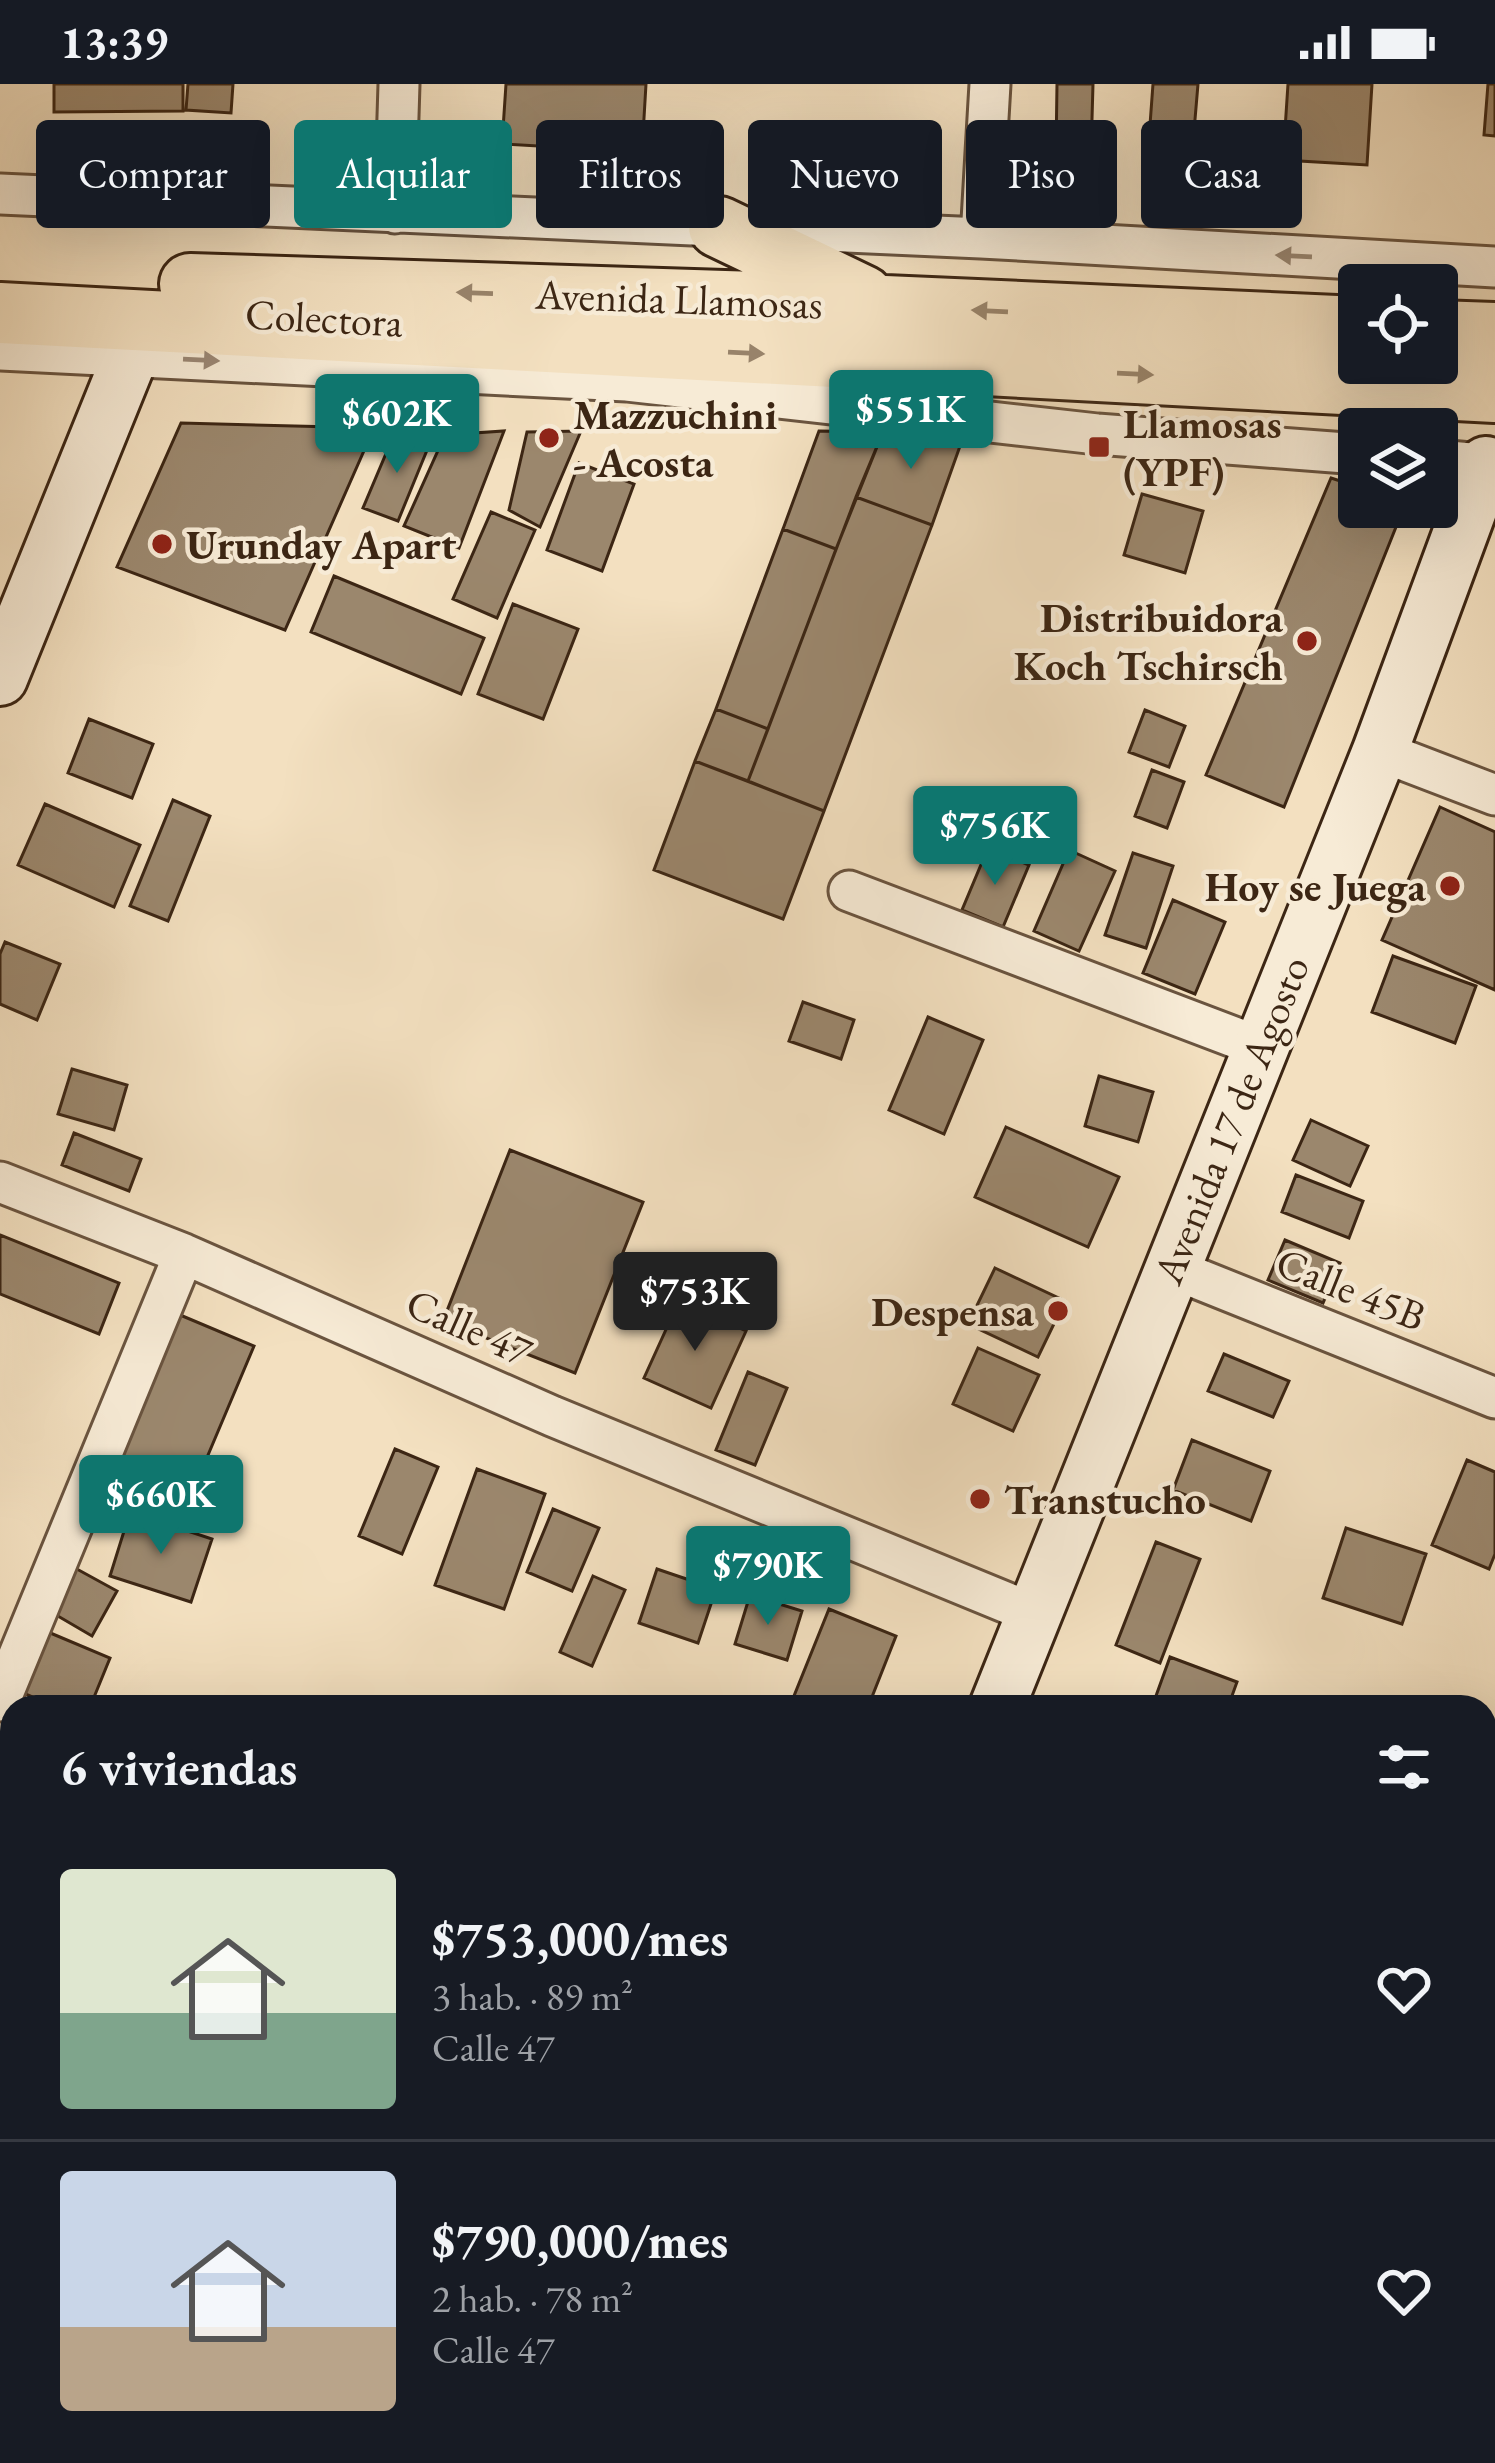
<!DOCTYPE html>
<html lang="es">
<head>
<meta charset="utf-8">
<style>
	body { margin:0; font-family:"EB Garamond",serif; background:#242831; color:#f1f3f6; height:100vh; display:flex; flex-direction:column; font-size:45px; white-space:nowrap }
	* { box-sizing:border-box; margin:0 }
	p { font-size:39px; color:#9ea1a6 }
	.icon { flex:none; width:66px; height:66px; fill:none; stroke:currentColor; stroke-width:2; stroke-linecap:round; stroke-linejoin:round }
	.map { position:relative; flex:1; overflow:hidden }
	.drawer { position:absolute; left:0px; top:1611px; width:1497px; height:768px; display:flex; flex-direction:column; background:#171b24; border-radius:36px 36px 0 0; box-shadow:0 12px 48px #0002 }
	.drawer>* { flex:none }
	.guide { position:absolute; left:36px; top:36px; width:1425px; height:108px; display:flex; gap:24px }
	.controls { position:absolute; left:1338px; top:180px; display:grid; gap:24px }
	.controls a { display:grid; place-items:center; width:120px; height:120px; border-radius:12px; background:#171b24; box-shadow:0 12px 48px #0002; font-size:60px }
	.price { position:absolute; translate:-50% -102px; padding:0 27px; border-radius:12px; background:#0f766e; color:#fff; font-size:39px; line-height:78px; filter:drop-shadow(0 3px 6px #0008) }
	.price::after { content:''; position:absolute; left:50%; top:72px; width:36px; height:27px; margin-left:-18px; background:inherit; clip-path:polygon(0 0,100% 0,50% 100%) }
	.price.current { background:#222; color:#fff }
	ul { padding:0; list-style:none }
	li { display:flex; align-items:center; gap:36px; height:300px; padding:0 60px }
	li+li { border-top:3px solid #363941 }
	li span { display:grid; place-items:center; flex:none; width:336px; height:240px; border-radius:12px; color:#555 }
	li>.icon { margin-inline-start:auto }
	span .icon { width:144px; height:144px; fill:#fffc; stroke-width:1 }
	li b { font-size:51px }
	h2 { display:flex; justify-content:space-between; align-items:center; height:144px; padding:0 60px; font-size:51px }
	.pill { padding:0 42px; border-radius:12px; background:#171b24; box-shadow:0 12px 48px #0002; font-size:42px; line-height:108px }
	.pill.current { background:#0f766e; color:#fff }
	.status { display:flex; justify-content:space-between; align-items:center; height:84px; padding:0 60px; background:#171b24; direction:ltr }
	.status svg { height:33px; fill:currentColor }
	.map>svg:first-child { display:block }
</style>
</head>
<body>
<div class="status"><b>13:39</b><svg viewBox="0 0 49 12"><path d="M0 12V9h3v3zM5 12V6h3v6zM10 12V3h3v9zM15 12V0h3v12zM26 1h20v11H26zM47 4h2v5h-2z"/></svg></div>
<div class="map">
<svg width="1495" height="2379" viewBox="0 0 1495 2379">
	<rect width="100%" height="100%" fill="#f3e0c0"/>
	<filter id="stains"><feTurbulence type="fractalNoise" baseFrequency=".00167" numOctaves="4"/><feColorMatrix values="0 0 0 0 .2 0 0 0 0 .09 0 0 0 0 .02 0 0 0 .5 -.17"/></filter>
	<radialGradient id="worn" r=".72"><stop offset=".6" stop-color="#630" stop-opacity="0"/><stop offset="1" stop-color="#630" stop-opacity=".3"/></radialGradient>
	<path fill="#9b876d" stroke="#3c2614" stroke-width="3" d="M54,0H183V27L54,28Z
		M188,0H233L231,29L186,26Z
		M506,0H646L642,68L502,60Z
		M1057,0H1093L1091,70L1056,69Z
		M1153,0H1198L1192,71L1148,68Z
		M1288,0H1372L1367,81L1283,76Z
		M1488,0H1495V52L1484,51Z
		M181,339L374,344L285,546L117,483Z
		M504,347L459,464L404,442L445,351Z
		M581,347L540,443L509,426L527,348Z
		M819,347L883,348L836,465L783,445Z
		M883,348H965L932,441L856,413Z
		M393,353L432,354L398,437L363,424Z
		M579,379L634,400L602,487L547,466Z
		M1331,394L1359,403V423H1404L1284,723L1206,691Z
		M1142,410L1203,427L1185,489L1124,471Z
		M856,413L932,441L824,727L748,697Z
		M491,428L535,446L497,534L453,515Z
		M783,445L836,465L768,645L716,625Z
		M334,492L484,554L461,610L311,548Z
		M513,520L578,545L543,635L478,610Z
		M716,625L768,645L748,697L695,677Z
		M1145,626L1185,642L1169,683L1129,668Z
		M89,635L153,660L132,714L68,689Z
		M695,677L824,727L783,835L654,786Z
		M1152,686L1184,698L1167,744L1135,732Z
		M173,716L210,732L168,837L130,822Z
		M45,720L140,761L114,823L18,781Z
		M1440,723L1495,748V906L1382,856Z
		M988,764L1029,781L1003,843L962,826Z
		M1069,766L1115,787L1079,867L1034,847Z
		M1133,769L1173,782L1146,864L1105,851Z
		M1173,816L1225,838L1195,910L1143,889Z
		M5,858L60,880L37,936L0,920V870Z
		M1393,872L1476,902L1455,959L1372,928Z
		M803,918L854,936L841,975L789,957Z
		M928,933L983,956L944,1050L889,1026Z
		M72,985L127,1001L114,1046L58,1030Z
		M1099,992L1153,1008L1138,1058L1085,1042Z
		M1311,1036L1368,1062L1350,1102L1293,1076Z
		M1006,1043L1119,1093L1088,1163L975,1113Z
		M74,1049L141,1075L129,1107L62,1081Z
		M510,1066L643,1118L575,1289L443,1237Z
		M1296,1091L1363,1117L1349,1154L1282,1128Z
		M0,1151L119,1199L99,1250L0,1210Z
		M1285,1156L1340,1179L1323,1219L1268,1196Z
		M995,1184L1065,1217L1038,1273L968,1240Z
		M679,1217L746,1247L711,1324L644,1294Z
		M173,1228L254,1262L189,1416L108,1382Z
		M978,1264L1039,1291L1013,1347L953,1320Z
		M1224,1270L1289,1297L1273,1333L1208,1307Z
		M748,1288L787,1304L755,1381L716,1366Z
		M1192,1356L1270,1387L1251,1437L1173,1406Z
		M395,1365L438,1383L402,1470L359,1452Z
		M1467,1376L1495,1388V1470L1489,1485L1432,1461Z
		M477,1385L545,1410L504,1525L435,1501Z
		M553,1425L599,1444L572,1507L527,1488Z
		M130,1428L212,1455L191,1518L110,1492Z
		M1346,1444L1426,1470L1402,1540L1323,1514Z
		M1156,1458L1200,1475L1160,1579L1116,1561Z
		M75,1484L117,1507L92,1552L51,1528Z
		M657,1485L716,1505L698,1559L639,1539Z
		M593,1492L625,1506L592,1582L560,1568Z
		M750,1511L802,1527L787,1576L735,1560Z
		M829,1525L896,1552L868,1623H823L794,1612Z
		M48,1548L110,1574L90,1623H56L23,1609Z
		M1170,1573L1237,1598L1228,1623H1152Z
		M1493,1641L1495,1642V1678L1485,1674V1659Z
		M3,1678L12,1682V1741L0,1737Z
		M1485,1725L1495,1729V1766L1485,1791Z
		M0,1835L12,1840V1910L6,1924L0,1921Z
		M1485,2001L1495,2005V2037L1485,2061Z
		M521,2367H589L584,2379H517Z
		M1139,2367H1185L1180,2379H1135Z
		M1201,2367H1246L1242,2379H1197Z
		M1261,2367H1279L1293,2372L1291,2379H1258Z"/>
	<g fill="none" stroke-linecap="round" stroke-linejoin="round">
		<g stroke="#6a543f" stroke-width="45">
			<path id="street" d="M0,110L981,154L1495,183
				M395,129L399,0
				M981,154L990,0
				M0,266L627,297L1097,350L1359,370
				M1437,376L1495,381
				M1380,667L1495,711
				M849,807L1260,963
				M0,1098L184,1170L552,1332L1034,1530
				M1171,1184L1495,1314
				M0,1617L184,1170
				M1485,1941L1495,1945
				M1485,2225L1495,2198
				M971,2367L1000,2379
				M1427,2379L1432,2367"/>
		</g>
		<g stroke="#3c2614" stroke-width="60">
			<path id="secondary" d="M0,594L130,273
				M997,1623L1380,667L1486,380
				M695,2379L700,2367"/>
		</g>
		<g stroke="#3c2614" stroke-width="66">
			<path id="primary" d="M719,143L863,212
				M190,200L885,222L1359,243
				M0,229L1495,308
				M1437,247L1495,249"/>
		</g>
		<use href="#street" stroke="#f7ebd6" stroke-width="39"/>
		<use href="#secondary" stroke="#f7ebd6" stroke-width="54"/>
		<use href="#primary" stroke="#f3e0c0" stroke-width="60"/>
	</g>
	<defs><path id="oneway-solid" d="M-6-.8H1V-3.2L6.5 0L1 3.2V.8H-6Z" transform="scale(3)"/></defs>
	<g fill="#9a8875">
		<use href="#oneway-solid" transform="translate(1294 172) rotate(-177)"/>
		<use href="#oneway-solid" transform="translate(201 276) rotate(3)"/>
	</g>
	<g fill="#98836a">
		<use href="#oneway-solid" transform="translate(475 209) rotate(-178)"/>
		<use href="#oneway-solid" transform="translate(990 227) rotate(-177)"/>
		<use href="#oneway-solid" transform="translate(746 269) rotate(3)"/>
		<use href="#oneway-solid" transform="translate(1135 290) rotate(3)"/>
	</g>
	<g fill="#8f2418" stroke="#f7ebd6" stroke-width="4.5">
		<circle cx="549" cy="354" r="12"/>
		<rect x="1087" y="351" width="24" height="24" rx="6"/>
		<circle cx="162" cy="460" r="12"/>
		<circle cx="1307" cy="557" r="12"/>
		<circle cx="1450" cy="802" r="12"/>
		<circle cx="1058" cy="1227" r="12"/>
		<circle cx="980" cy="1415" r="12"/>
	</g>
	<g text-anchor="middle" dominant-baseline="central" stroke-width="9" stroke-linejoin="round" paint-order="stroke">
		<g font-size="42" fill="#3c2614" stroke="#f7ebd6">
			<text transform="translate(679 215) rotate(2)">Avenida Llamosas</text>
			<text transform="translate(324 234) rotate(3)">Colectora</text>
			<text transform="translate(1231 1036) rotate(-68)">Avenida 17 de Agosto</text>
			<text transform="translate(1351 1205) rotate(22)">Calle 45B</text>
			<text transform="translate(469 1243) rotate(24)">Calle 47</text>
		</g>
		<g font-size="42" font-weight="bold" fill="#3c2614" stroke="#f7ebd6" text-anchor="start">
			<text x="573" y="330">Mazzuchini<tspan x="573" dy="48">- Acosta</tspan></text>
			<text x="1123" y="339">Llamosas<tspan x="1123" dy="48">(YPF)</tspan></text>
			<text x="186" y="460">Urunday Apart</text>
			<text x="1283" y="533" text-anchor="end">Distribuidora<tspan x="1283" dy="48">Koch Tschirsch</tspan></text>
			<text x="1426" y="802" text-anchor="end">Hoy se Juega</text>
			<text x="1034" y="1227" text-anchor="end">Despensa</text>
			<text x="1004" y="1415">Transtucho</text>
		</g>
	</g>
	<rect width="100%" height="100%" filter="url(#stains)"/>
	<rect width="100%" height="100%" fill="url(#worn)"/>
</svg>
<div class="controls">
<a><svg class="icon" aria-label="locate" viewBox="0 0 24 24"><circle cx="12" cy="12" r="6"/><path d="M12 2v4M12 18v4M2 12h4M18 12h4"/></svg></a>
<a><svg class="icon" aria-label="layers" viewBox="0 0 24 24"><path d="M12 4l9 5-9 5-9-5zM3 14l9 5 9-5"/></svg></a>
</div>
<b class="price" style="left:911px;top:388px">$551K</b>
<b class="price" style="left:397px;top:392px">$602K</b>
<b class="price" style="left:995px;top:804px">$756K</b>
<b class="price current" style="left:695px;top:1270px">$753K</b>
<b class="price" style="left:161px;top:1473px">$660K</b>
<b class="price" style="left:768px;top:1544px">$790K</b>
<div class="guide">
<a class="pill">Comprar</a>
<a class="pill current">Alquilar</a>
<a class="pill">Filtros</a>
<a class="pill">Nuevo</a>
<a class="pill">Piso</a>
<a class="pill">Casa</a>
</div>
<section class="drawer">
<h2>6 viviendas<svg class="icon" aria-label="filters" viewBox="0 0 24 24"><path d="M4 7h16M4 17h16"/><circle cx="9" cy="7" r="2"/><circle cx="15" cy="17" r="2"/></svg></h2>
<ul>
<li><span style="background:linear-gradient(#dfe7d0 60%,#7fa58c 0)"><svg class="icon" aria-label="home" viewBox="0 0 24 24"><path d="M3 11l9-7 9 7M6 9v11h12V9"/></svg></span><div><b>$753,000/mes</b><p>3 hab. · 89 m²</p><p>Calle 47</p></div><svg class="icon" aria-label="heart" viewBox="0 0 24 24"><path d="M12 20l-8-8c-3-5 5-10 8-4 3-6 11-1 8 4z"/></svg></li>
<li><span style="background:linear-gradient(#c9d6e8 65%,#b9a48a 0)"><svg class="icon" aria-label="home" viewBox="0 0 24 24"><path d="M3 11l9-7 9 7M6 9v11h12V9"/></svg></span><div><b>$790,000/mes</b><p>2 hab. · 78 m²</p><p>Calle 47</p></div><svg class="icon" aria-label="heart" viewBox="0 0 24 24"><path d="M12 20l-8-8c-3-5 5-10 8-4 3-6 11-1 8 4z"/></svg></li>
</ul>
</section>
</div>
</body>
</html>
